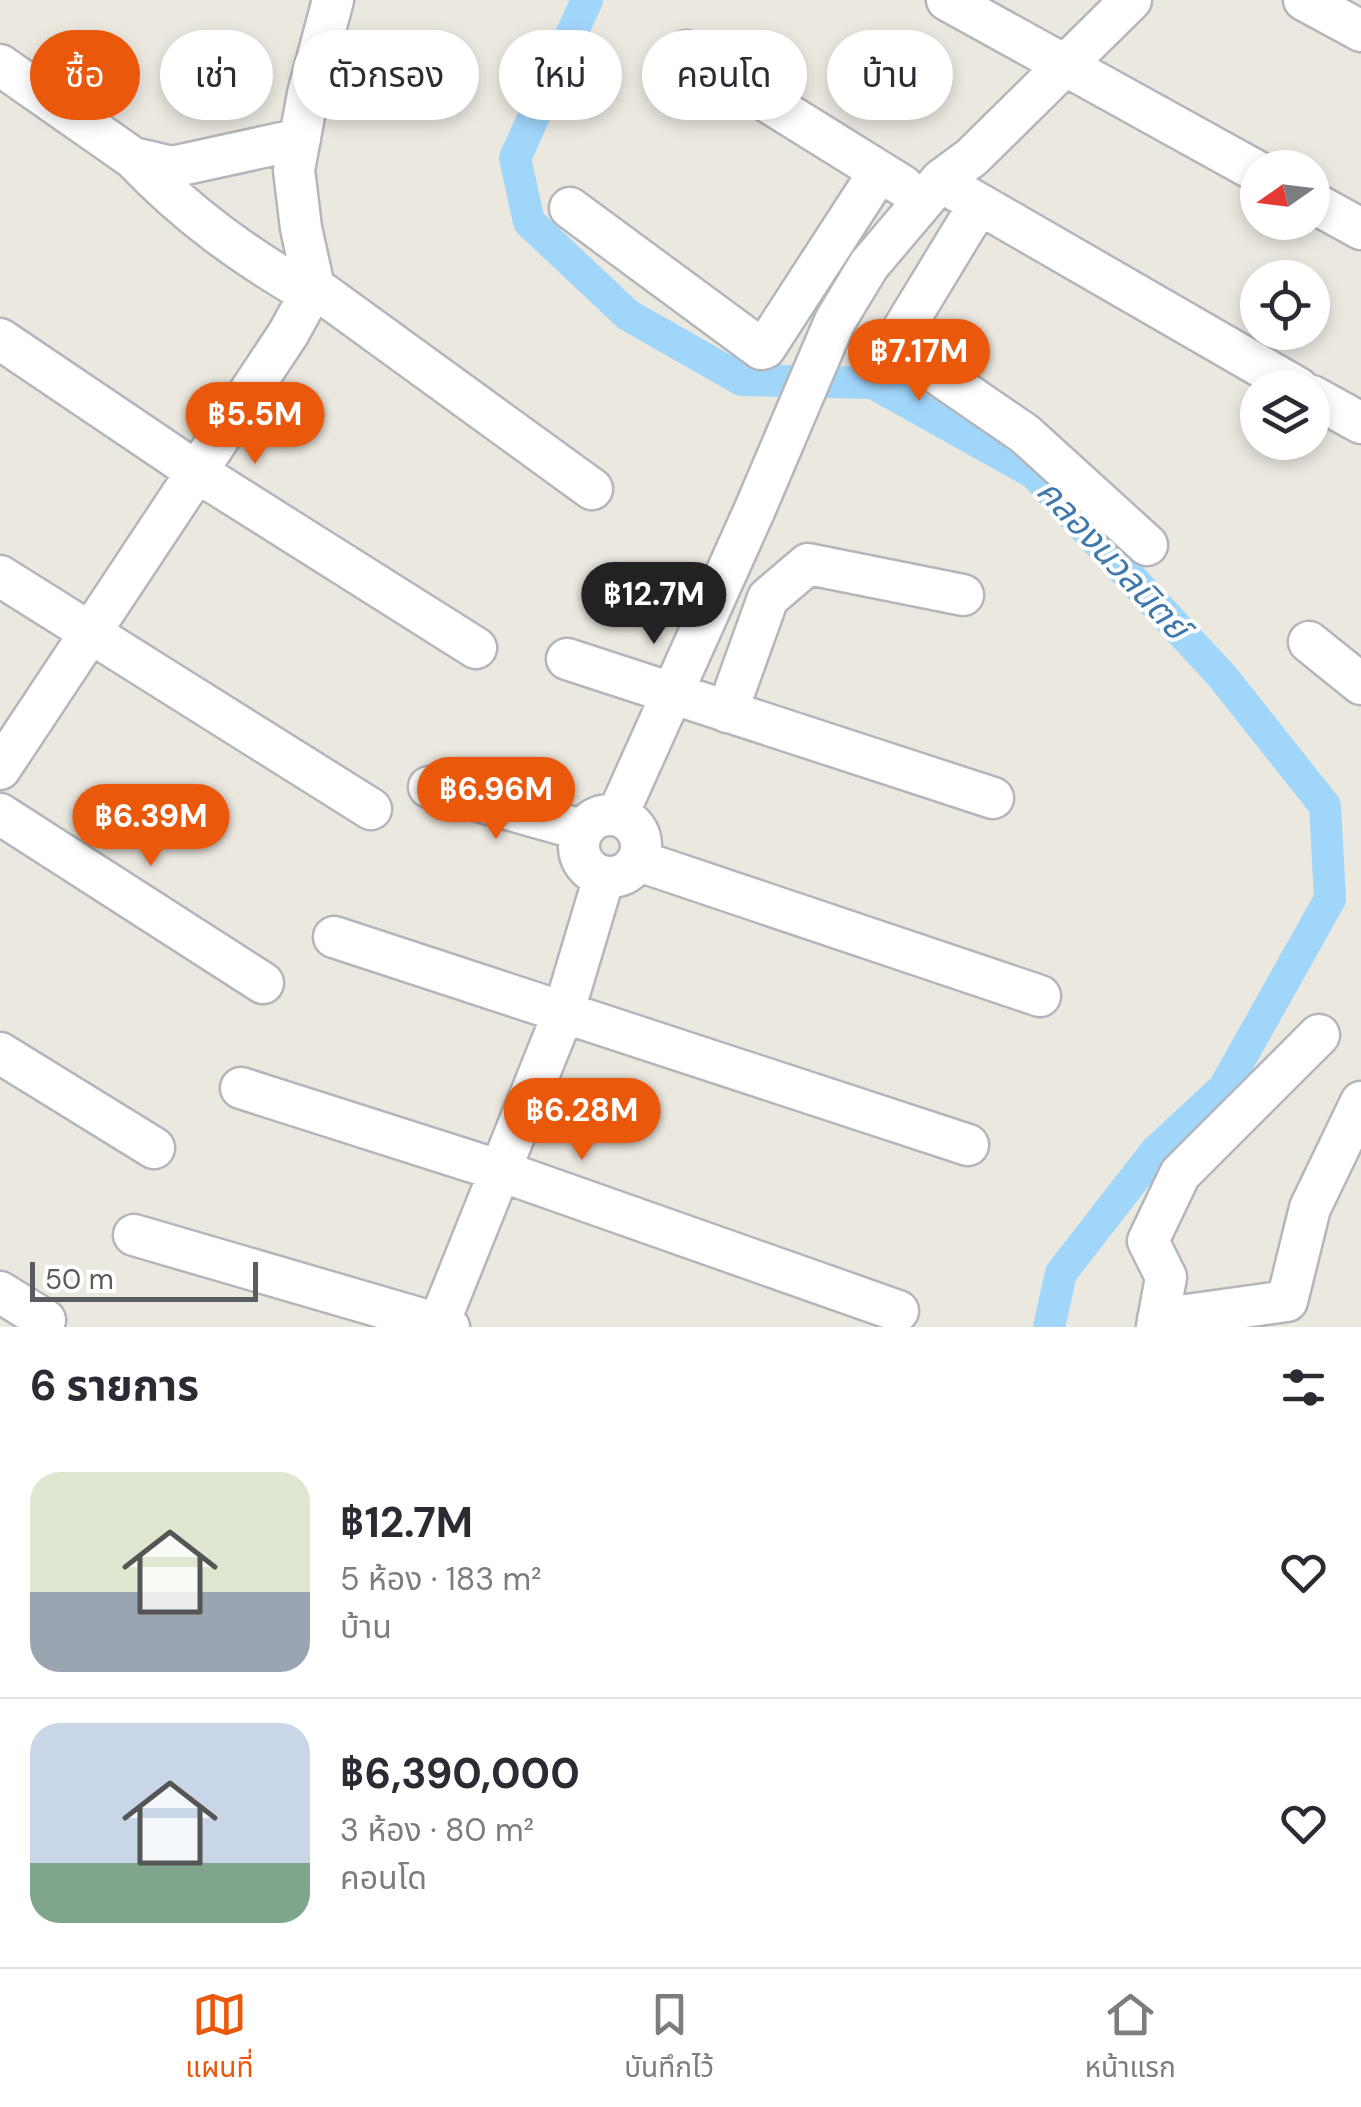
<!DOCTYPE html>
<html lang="th">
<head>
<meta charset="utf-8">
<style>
	body { margin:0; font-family:"DM Sans","Noto Sans Thai",sans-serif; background:#f2f2f3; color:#2b2b33; height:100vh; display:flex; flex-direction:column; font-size:38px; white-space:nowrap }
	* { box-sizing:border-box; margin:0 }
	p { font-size:32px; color:#7c7c81 }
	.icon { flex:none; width:55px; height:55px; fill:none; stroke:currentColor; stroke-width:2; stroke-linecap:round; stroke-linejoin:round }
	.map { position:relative; height:1327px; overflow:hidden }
	.sheet { display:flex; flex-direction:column; background:#fff; flex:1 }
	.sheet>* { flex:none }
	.guide { position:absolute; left:30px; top:30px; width:1302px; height:90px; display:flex; gap:20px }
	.needle { width:65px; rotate:256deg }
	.tools { position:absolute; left:1240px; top:150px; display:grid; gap:20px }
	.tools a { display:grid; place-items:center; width:90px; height:90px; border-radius:50%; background:#fff; box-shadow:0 5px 15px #0003; font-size:50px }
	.scale { position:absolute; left:30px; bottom:25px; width:228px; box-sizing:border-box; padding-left:10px; border:5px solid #595c60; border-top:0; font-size:28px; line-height:35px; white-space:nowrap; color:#595c60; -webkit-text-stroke:8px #fff; paint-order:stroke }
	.price { position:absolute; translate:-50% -85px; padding:0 22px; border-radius:35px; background:#ea580c; color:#fff; font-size:32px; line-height:65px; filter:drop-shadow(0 2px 5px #0008) }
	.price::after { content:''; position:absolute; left:50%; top:60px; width:30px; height:22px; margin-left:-15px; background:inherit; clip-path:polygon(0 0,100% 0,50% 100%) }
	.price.on { background:#222; color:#fff }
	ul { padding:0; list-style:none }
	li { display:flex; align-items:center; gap:30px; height:250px; padding:0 30px }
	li+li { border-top:2px solid #e1e1e2 }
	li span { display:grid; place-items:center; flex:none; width:280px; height:200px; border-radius:30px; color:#555 }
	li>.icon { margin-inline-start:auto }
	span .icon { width:120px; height:120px; fill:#fffc; stroke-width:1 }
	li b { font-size:42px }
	h2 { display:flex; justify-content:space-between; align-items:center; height:120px; padding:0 30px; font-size:42px }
	.pill { padding:0 35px; border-radius:45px; background:#fff; box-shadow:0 5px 15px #0003; font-size:35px; line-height:90px }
	.pill.on { background:#ea580c; color:#fff }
	.tab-bar { display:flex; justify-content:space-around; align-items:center; height:140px; border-top:2px solid #e1e1e2; background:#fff; font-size:28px; color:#7c7c81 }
	.tab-bar a { display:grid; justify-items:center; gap:5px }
	.tab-bar .on { color:#ea580c }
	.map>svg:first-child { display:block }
</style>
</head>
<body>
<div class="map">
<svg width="1361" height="1327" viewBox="0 0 1361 1327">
	<rect width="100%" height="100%" fill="#ebe8e0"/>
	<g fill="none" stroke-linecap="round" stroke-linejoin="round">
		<path stroke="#a1d6fb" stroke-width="32" d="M587,0L515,158L529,222L628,315L742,380L873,383L1034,473L1222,676L1325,806L1330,899L1224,1088L1155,1152L1061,1273L1049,1327"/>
		<g stroke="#b3b6ba" stroke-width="45">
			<path id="minor" d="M947,0L1258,172
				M1304,0L1361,31
				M686,51L903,186
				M0,65L133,158L172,167L300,139
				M133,158C187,215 243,255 310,294
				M955,190L1298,388
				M1312,202L1361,229
				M978,206L899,336V344L904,351L1025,434L1147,545
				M570,208L761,349L765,348L879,172
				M314,287L592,489
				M0,339L197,472L476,648
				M1312,396L1361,423
				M0,576L371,809
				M1309,642L1361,684
				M567,659L993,798
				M727,712L768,598L808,564L963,595
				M0,769L288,334L314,287L301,228L294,170L308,94L333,0
				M429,787L582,830
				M0,814L263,983
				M618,814L755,509L835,321L869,265L941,180L972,157L1131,0
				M579 846a31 31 0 1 1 62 0a31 31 0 1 1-62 0Z
				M639,861L1040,996
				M334,937L968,1145
				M0,1053L154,1148
				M241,1088L501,1171L898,1311
				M134,1235L449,1327
				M0,1292L45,1320
				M1158,1319L1287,1301L1310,1208L1361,1102
				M431,1327L439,1323L563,1014L604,877
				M1157,1327L1166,1277L1148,1241L1180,1174L1319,1035"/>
		</g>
		<use href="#minor" stroke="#fff" stroke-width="40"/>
	</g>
	<g text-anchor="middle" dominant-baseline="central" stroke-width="8" stroke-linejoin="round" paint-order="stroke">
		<g font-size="35" font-style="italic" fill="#4078ab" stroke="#fff">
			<text transform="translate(1113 559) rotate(47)">คลองนวลนิตย์</text>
		</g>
	</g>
</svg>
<div class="tools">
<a><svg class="needle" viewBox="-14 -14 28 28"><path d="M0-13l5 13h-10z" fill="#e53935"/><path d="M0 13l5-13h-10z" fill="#7c7c81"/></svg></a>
<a><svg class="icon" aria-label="locate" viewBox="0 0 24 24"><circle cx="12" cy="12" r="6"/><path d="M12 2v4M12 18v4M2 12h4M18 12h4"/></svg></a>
<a><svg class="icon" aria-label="layers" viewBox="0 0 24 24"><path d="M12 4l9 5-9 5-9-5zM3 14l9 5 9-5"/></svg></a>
</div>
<div class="scale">50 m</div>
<b class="price" style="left:919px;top:404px">฿7.17M</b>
<b class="price" style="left:255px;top:467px">฿5.5M</b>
<b class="price on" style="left:654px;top:647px">฿12.7M</b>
<b class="price" style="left:496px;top:842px">฿6.96M</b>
<b class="price" style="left:151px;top:869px">฿6.39M</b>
<b class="price" style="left:582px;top:1163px">฿6.28M</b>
<div class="guide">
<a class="pill on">ซื้อ</a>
<a class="pill">เช่า</a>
<a class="pill">ตัวกรอง</a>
<a class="pill">ใหม่</a>
<a class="pill">คอนโด</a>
<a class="pill">บ้าน</a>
</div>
</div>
<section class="sheet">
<h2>6 รายการ<svg class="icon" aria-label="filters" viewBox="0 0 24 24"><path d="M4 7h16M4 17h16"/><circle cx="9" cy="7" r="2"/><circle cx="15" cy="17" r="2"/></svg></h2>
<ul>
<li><span style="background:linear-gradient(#dfe7d0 60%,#9aa5b1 0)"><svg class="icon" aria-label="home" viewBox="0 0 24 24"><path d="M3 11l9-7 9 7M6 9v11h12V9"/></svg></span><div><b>฿12.7M</b><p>5 ห้อง · 183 m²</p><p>บ้าน</p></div><svg class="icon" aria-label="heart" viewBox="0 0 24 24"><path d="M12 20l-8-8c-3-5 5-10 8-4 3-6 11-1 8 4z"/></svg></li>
<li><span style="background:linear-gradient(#c9d6e8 70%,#7fa58c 0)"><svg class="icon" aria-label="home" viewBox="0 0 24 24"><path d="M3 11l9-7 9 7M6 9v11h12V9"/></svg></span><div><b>฿6,390,000</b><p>3 ห้อง · 80 m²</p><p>คอนโด</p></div><svg class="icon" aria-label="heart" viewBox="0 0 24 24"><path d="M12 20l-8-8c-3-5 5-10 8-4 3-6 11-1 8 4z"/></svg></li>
</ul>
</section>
<nav class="tab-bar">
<a class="on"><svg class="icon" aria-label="map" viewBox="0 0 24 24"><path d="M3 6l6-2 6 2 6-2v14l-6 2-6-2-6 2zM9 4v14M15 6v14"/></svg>แผนที่</a>
<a><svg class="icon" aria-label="saved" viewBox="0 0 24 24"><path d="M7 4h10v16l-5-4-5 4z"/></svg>บันทึกไว้</a>
<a><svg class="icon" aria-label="home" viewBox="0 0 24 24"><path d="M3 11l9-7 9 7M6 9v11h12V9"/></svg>หน้าแรก</a>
</nav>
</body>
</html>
